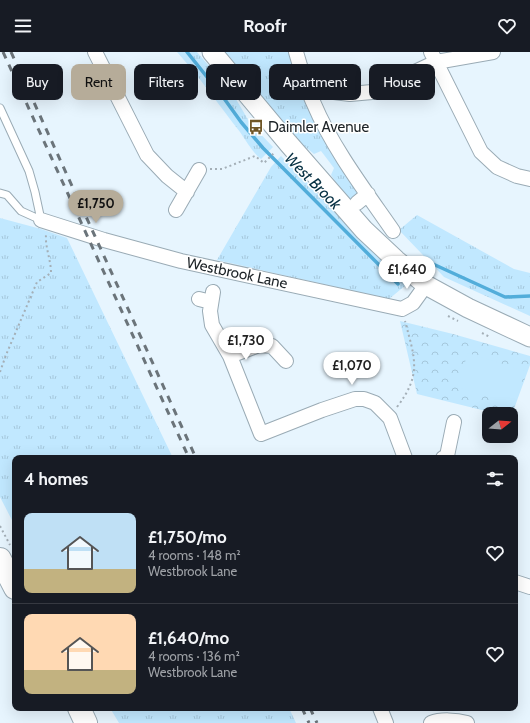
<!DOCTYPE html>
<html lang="en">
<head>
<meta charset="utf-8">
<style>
	body { margin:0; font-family:Cabin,sans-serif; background:#242831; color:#f1f3f6; height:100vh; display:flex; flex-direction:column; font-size:15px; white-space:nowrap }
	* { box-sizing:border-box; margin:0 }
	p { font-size:13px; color:#9ea1a6 }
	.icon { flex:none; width:22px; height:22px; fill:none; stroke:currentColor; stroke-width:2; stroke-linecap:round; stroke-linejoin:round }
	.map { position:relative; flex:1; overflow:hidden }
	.drawer { position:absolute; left:12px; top:403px; width:506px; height:256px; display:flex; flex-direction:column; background:#171b24; border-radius:8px; box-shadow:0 4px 16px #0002 }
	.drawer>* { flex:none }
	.banner { position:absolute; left:12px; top:12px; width:506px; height:36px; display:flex; gap:8px }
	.needle { width:26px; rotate:73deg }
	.controls { position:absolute; left:482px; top:355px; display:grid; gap:8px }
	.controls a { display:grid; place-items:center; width:36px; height:36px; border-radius:8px; background:#171b24; box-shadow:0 4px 16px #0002; font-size:20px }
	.price { position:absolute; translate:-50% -34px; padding:0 9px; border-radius:14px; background:#fff; color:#222; font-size:13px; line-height:26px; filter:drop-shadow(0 1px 2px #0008) }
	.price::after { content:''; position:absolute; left:50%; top:24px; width:12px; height:9px; margin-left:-6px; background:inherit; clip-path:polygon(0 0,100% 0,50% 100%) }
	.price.on { background:#b6ac99; color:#111 }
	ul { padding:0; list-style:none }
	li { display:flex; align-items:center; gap:12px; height:100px; padding:0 12px }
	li+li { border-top:1px solid #363941 }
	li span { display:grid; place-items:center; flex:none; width:112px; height:80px; border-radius:8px; color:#555 }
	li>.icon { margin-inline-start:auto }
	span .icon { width:48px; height:48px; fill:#fffc; stroke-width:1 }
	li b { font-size:17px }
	h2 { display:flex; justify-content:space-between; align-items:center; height:48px; padding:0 12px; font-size:17px }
	.chip { padding:0 14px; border-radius:8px; background:#171b24; box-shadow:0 4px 16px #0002; font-size:14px; line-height:36px }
	.chip.on { background:#b6ac99; color:#111 }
	header { display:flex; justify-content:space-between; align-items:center; height:52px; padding:0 12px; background:#171b24; font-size:18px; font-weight:700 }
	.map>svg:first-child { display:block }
</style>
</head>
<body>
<header><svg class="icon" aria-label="menu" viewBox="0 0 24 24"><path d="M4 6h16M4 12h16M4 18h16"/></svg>Roofr<svg class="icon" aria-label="heart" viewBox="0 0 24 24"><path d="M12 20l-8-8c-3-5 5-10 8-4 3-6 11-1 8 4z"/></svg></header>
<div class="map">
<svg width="530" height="671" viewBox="0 0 530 671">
	<defs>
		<pattern id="grass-tufts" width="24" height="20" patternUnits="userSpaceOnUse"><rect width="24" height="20" fill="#c1e8ff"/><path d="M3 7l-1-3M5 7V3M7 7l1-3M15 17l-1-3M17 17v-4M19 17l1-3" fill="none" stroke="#a5c7db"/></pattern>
		<pattern id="forest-crowns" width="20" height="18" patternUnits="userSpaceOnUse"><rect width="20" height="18" fill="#c1e8ff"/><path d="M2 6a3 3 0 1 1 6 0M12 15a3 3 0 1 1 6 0" fill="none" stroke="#a5c7db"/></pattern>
	</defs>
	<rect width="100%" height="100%" fill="#e7f5fe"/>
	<path fill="url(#grass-tufts)" d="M177,0H197L233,42L250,71L273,95L261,107C252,100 247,90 240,80C219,53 200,26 177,0Z
		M222,0H292L296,22L307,54L331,96L364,144L351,153L331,123L334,116L321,99L314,102L287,80Z
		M281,104L406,233L389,247L217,208L271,115Z
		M417,163L514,217L530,221V264L444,225L399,178Z
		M0,166L41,177L67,186L173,406H15V474L0,445Z
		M110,656H289L296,671H119Z"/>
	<path fill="url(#forest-crowns)" d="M400,269L453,282L530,304V313L511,365V362H498L417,342Z"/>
	<path fill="#c1e8ff" d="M468,301L525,319L515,353L457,335Z"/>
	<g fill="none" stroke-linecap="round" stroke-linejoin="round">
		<path stroke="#52adda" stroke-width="3.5" d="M187,0L223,45L241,70L263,96L398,232
			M433,212L505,245L530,244"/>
		<g stroke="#9aabb5" stroke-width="9">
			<path id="lane" d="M0,56L29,119L35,140L41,168
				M0,141L7,143L21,159L41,168"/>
		</g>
		<g stroke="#9aabb5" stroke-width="16">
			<path id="street" d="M95,0L147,103L167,124L187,140
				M296,0C301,17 306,35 314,52C332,95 366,140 393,179
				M431,0L481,100L497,115L517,124L530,127
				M306,32L334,40L350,42L372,40L436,10L493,0
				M357,151L368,142
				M176,158L199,118
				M41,168L104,188L181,209L402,257L413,251L426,233
				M213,240L210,259L212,273L230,304L261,382L322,358L355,347H364L375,351L390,366L405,406
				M199,247L211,250
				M230,304L259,293L272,294L286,309
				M443,406L447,404L454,370
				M515,530L530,535
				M380,656L386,671
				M431,671C441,667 456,668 467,671"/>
		</g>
		<g stroke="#9aabb5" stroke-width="21">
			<path id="secondary" d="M212,0L288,91L364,178L396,208L426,233L468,256L530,285"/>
		</g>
		<g stroke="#9aabb5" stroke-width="24">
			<path id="primary" d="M0,507L15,536
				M79,656L86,671"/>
		</g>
		<path stroke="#a4afb7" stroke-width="2" stroke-dasharray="2 3" stroke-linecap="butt" d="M210,117H222L255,104L264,111L275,100
			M448,264L458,269
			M482,281L490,285
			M0,320L6,303L37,230L51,221C51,208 45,195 46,183
			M397,355C422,322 415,307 405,269
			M0,474L10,493"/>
		<use href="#lane" stroke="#fff" stroke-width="7"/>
		<use href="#street" stroke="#fff" stroke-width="14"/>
		<use href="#secondary" stroke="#fff" stroke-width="19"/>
		<use href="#primary" stroke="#fff" stroke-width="22"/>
		<path stroke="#6b747a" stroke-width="3" stroke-dasharray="7 7" stroke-linecap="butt" d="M3,0L189,406
			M11,0L196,406
			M302,656L309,671
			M310,656L317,671"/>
	</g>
	<defs>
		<g id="bus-bare" transform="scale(1.2)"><path d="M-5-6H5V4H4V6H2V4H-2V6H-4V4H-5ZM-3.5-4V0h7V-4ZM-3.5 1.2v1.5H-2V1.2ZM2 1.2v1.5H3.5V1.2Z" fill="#6f5627" stroke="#fff" stroke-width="2.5" paint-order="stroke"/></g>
	</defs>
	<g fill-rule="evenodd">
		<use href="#bus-bare" x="256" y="75"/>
	</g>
	<g text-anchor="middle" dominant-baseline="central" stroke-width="3" stroke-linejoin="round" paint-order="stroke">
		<g font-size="15" fill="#1d2327" stroke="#fff" text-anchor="start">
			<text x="268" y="75">Daimler Avenue</text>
		</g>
		<g font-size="15" fill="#1d2327" stroke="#fff">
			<text transform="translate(237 221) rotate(12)">Westbrook Lane</text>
		</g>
		<g font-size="16" font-style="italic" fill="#063043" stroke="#fff">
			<text transform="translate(313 129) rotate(45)">West Brook</text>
		</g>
	</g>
</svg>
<div class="controls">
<a><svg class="needle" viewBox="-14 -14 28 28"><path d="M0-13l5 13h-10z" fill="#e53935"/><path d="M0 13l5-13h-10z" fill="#9ea1a6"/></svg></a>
</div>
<b class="price on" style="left:96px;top:172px">£1,750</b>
<b class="price" style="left:407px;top:238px">£1,640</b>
<b class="price" style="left:246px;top:309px">£1,730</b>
<b class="price" style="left:352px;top:334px">£1,070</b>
<div class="banner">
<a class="chip">Buy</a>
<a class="chip on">Rent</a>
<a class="chip">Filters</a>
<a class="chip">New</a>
<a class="chip">Apartment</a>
<a class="chip">House</a>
</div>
<section class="drawer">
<h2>4 homes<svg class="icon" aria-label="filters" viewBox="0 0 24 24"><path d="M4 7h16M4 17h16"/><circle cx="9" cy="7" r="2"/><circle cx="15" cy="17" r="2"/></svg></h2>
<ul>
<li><span style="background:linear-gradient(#bfe0f5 70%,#c2b280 0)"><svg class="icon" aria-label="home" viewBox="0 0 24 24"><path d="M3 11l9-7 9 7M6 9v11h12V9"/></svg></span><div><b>£1,750/mo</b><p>4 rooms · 148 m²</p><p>Westbrook Lane</p></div><svg class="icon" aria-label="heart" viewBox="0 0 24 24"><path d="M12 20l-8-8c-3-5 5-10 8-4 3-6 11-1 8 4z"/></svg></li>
<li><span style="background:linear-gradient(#ffd9b3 70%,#c2b280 0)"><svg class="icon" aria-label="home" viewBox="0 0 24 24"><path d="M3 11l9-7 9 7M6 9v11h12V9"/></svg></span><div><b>£1,640/mo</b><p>4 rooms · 136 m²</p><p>Westbrook Lane</p></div><svg class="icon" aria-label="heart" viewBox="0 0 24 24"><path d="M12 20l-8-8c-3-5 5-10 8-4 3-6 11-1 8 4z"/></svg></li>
</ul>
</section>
</div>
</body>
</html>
